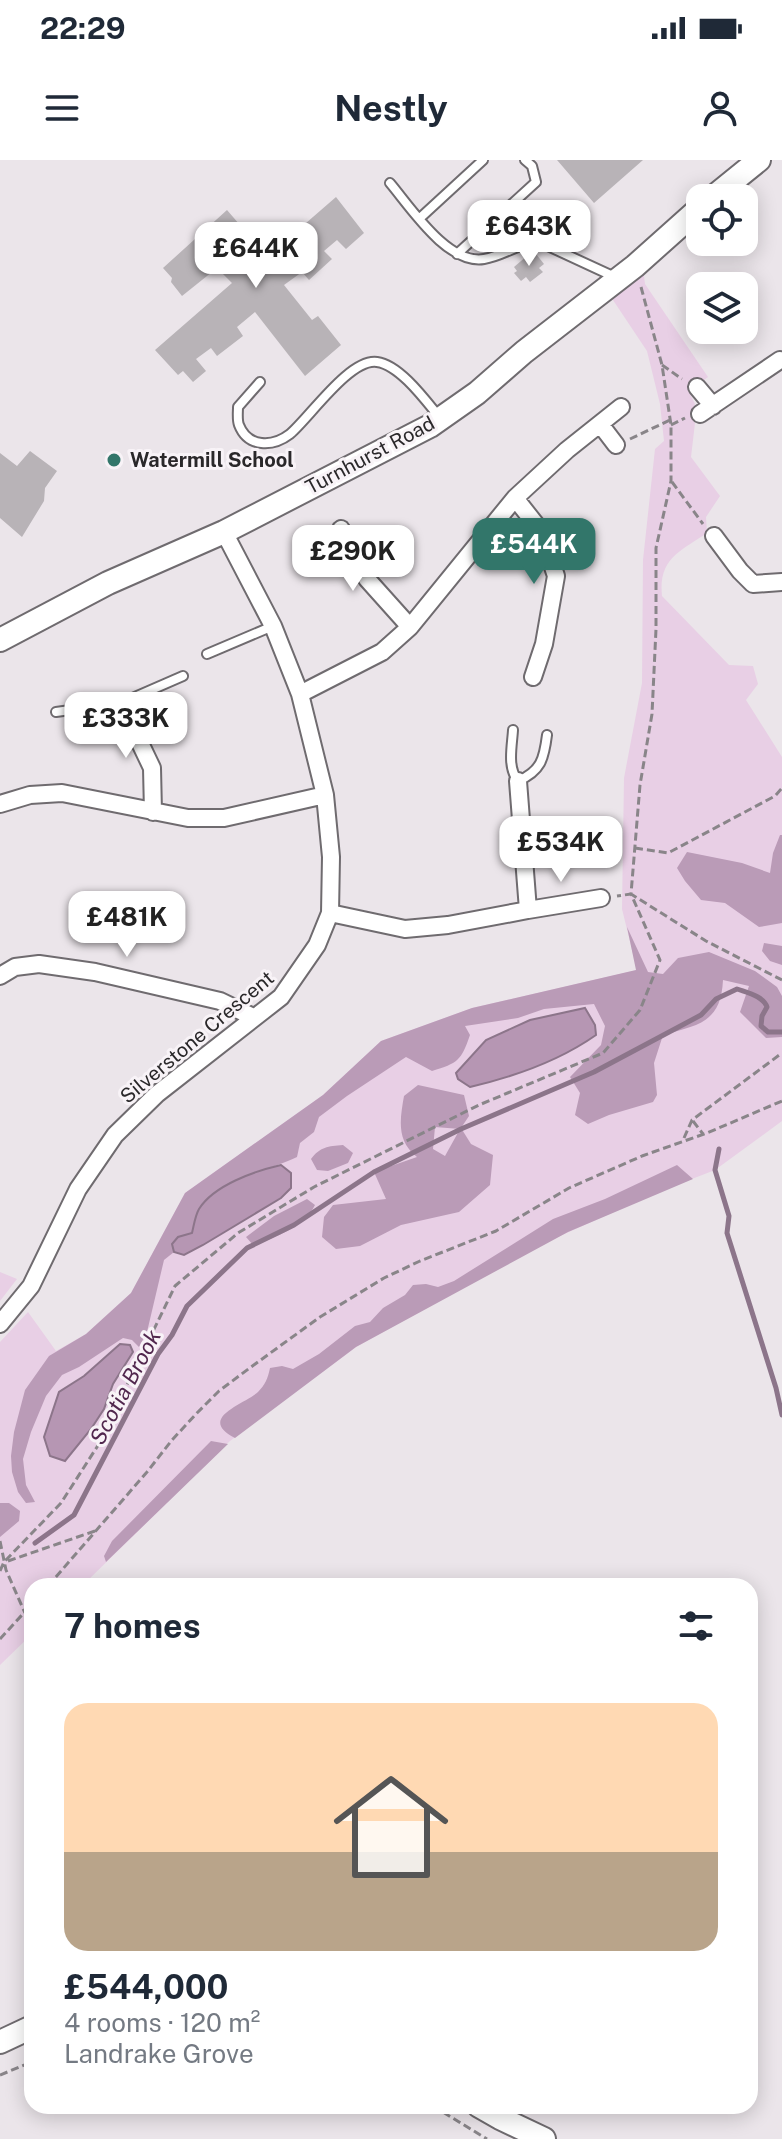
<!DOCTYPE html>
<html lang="en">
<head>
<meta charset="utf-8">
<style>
	body { margin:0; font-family:"Public Sans",sans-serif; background:#f6f6f7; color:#1f2937; height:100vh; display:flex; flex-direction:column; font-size:30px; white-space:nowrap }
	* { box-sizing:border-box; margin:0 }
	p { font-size:26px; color:#747a83 }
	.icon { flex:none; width:44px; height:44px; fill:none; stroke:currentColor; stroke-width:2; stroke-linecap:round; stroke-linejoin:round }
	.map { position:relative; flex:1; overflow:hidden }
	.sheet { position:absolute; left:24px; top:1418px; width:734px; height:536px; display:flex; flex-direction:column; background:#fff; border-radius:24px; box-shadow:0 4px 20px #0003 }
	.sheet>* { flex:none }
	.tools { position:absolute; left:686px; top:24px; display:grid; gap:16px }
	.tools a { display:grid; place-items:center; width:72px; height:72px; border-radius:16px; background:#fff; box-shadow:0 4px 20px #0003; font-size:40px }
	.price { position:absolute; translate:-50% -68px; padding:0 18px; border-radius:16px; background:#fff; color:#222; font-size:26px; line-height:52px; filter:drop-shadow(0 2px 4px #0008) }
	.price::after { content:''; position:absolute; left:50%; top:48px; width:24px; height:18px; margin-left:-12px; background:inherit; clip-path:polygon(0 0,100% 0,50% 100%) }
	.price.active { background:#32766a; color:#fff }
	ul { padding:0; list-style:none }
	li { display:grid; align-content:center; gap:16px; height:424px; padding:0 40px }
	li span { display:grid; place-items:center; height:248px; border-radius:24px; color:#555 }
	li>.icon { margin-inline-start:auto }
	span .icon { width:144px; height:144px; fill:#fffc; stroke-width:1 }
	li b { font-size:34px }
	h2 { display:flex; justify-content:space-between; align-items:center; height:96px; padding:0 40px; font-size:34px }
	.status { display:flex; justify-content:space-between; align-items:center; height:56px; padding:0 40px; background:#fff; direction:ltr }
	.status svg { height:22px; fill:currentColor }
	header { display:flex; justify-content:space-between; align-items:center; height:104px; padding:0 40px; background:#fff; font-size:36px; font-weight:700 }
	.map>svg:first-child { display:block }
</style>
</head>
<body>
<div class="status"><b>22:29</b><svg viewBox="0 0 49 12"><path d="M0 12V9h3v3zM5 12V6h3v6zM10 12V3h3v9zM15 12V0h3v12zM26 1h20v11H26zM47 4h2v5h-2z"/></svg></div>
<header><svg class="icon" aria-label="menu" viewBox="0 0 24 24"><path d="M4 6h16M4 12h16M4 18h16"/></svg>Nestly<svg class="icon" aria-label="person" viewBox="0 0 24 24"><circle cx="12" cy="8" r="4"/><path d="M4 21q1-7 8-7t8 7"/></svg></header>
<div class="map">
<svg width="782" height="1979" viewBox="0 0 782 1979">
	<rect width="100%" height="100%" fill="#ebe5ea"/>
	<path fill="#e8cfe5" d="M642,100L645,124L708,217L689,232L695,244L690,256L695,263L691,297L720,336L706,357L707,373C681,391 658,398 662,436L729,505L753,506L758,524L746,540L782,597V961L715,1010L661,1031L542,1084L356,1187L230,1281L82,1426H32V1474L0,1505V1182L28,1152L56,1191L86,1174L131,1133L185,1033L323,935L381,881L472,848L637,810L622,749L624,618L642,523L643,400L655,289L664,281L660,244L647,191L605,128Z
		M0,1112L17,1119L0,1141Z"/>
	<path fill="#ba9bb7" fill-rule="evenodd" d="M780,675H782V763L759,767L725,743L701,740L685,721L677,708L687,692L742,703L770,713L773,693Z
		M627,767L648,812L663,814L678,798L709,792L755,811L777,827L782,836V877L766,878L740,852L749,826L723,820C721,863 698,865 663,875L654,903L657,935L653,942L609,955L588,964L575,955L580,933L570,917L601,885L605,866L594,844L544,849L518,858L465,866L470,875C461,901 458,903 432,911L406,897L347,936L319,957L314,972L300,983L297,997C269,1011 209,1022 197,1054C194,1060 194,1067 192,1073L172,1084L174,1092L164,1100L147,1172L139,1187L132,1180L123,1178L79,1207L62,1215L46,1236L31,1272L23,1299L26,1325L35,1342L26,1343L18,1332L12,1312L11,1296L14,1272L25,1230L49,1196L86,1174L131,1133L185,1033L323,935L381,881L472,848L636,810Z
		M764,783L782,786V805L770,801L762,791Z
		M418,925L464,935L469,956L461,968L471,984L493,995L490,1025L459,1052L401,1065L360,1086L336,1089L322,1077L324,1057L333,1045L386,1039L374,1012L417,997C396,981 400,959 404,936ZM435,967L460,969L445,996L433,989Z
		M343,985L353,993L348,1003L328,1011L317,1010L311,999C320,987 328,986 343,985Z
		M677,1005L693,1019L568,1072L356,1187L235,1278C196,1258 245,1244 258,1232C265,1225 268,1218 270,1208L282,1206L293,1209L319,1194L355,1166L370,1162L383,1148L405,1135L413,1125L426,1124L438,1127L454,1121L553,1059L605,1039Z
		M307,1039L315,1045C305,1066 275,1078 253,1085L246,1077L274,1056Z
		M211,1281L228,1284L106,1402L104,1396L112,1381Z
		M0,1343H9L20,1351L19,1361L0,1377Z"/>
	<path fill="#b696b3" stroke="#8c758a" stroke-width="2" d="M585,848L595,865L596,875C559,901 513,917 470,927L458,919L456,913L486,880L530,860Z
		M281,1005L291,1013V1028L281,1038L203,1085L184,1095L174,1092L172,1084L178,1077L192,1073C194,1065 195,1056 199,1049C214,1025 255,1011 281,1005Z
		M120,1184L130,1185L133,1192L113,1224L104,1249L91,1269L65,1301L50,1296L44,1277L59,1232L84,1216Z"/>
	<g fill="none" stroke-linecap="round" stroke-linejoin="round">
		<path stroke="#8c758a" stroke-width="5" d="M719,989L715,1010L729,1056L727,1073L776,1228L782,1255
			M35,1383L74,1355L158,1194L172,1175L187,1146L247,1088L294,1065L374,1012L461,969L594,912L701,855L716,839L737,829C748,833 763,836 767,847L762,856L761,866L768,872H782"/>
	</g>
	<path fill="#b8b3b7" d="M557,0H643L594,43Z
		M336,37L364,73L346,89L337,80L324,91L332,99L309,120L302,112L284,125L312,160L318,156L341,185L305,216L255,152L237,167L243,176L217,196L211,188L196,199L206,211L193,222L183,211L178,215L155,190L232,123L217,108L182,136L171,122L172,118L163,108L227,50L252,79L245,85L260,103Z
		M536,94L544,104L539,108L543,112L530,122L526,117L521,121L514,113L517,111L514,107L528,95L531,99Z
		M30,291L57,311L45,328L44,341L22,377L0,358V293L17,306Z"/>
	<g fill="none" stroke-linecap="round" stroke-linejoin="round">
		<g stroke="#6f6b6f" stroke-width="12">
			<path id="service" d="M390,23C411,48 448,105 484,99C503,96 518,84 537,81L617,118
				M420,58L483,0
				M457,94L536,22L532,6L525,0
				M260,222L238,247C238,252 237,260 239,265C248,288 273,287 290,274C310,257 350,198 377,202C400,205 426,241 440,258
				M207,494L273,466
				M56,552L121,543L183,516
				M513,570C512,587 507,607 518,621C541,611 544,599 547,575"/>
		</g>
		<g stroke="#6f6b6f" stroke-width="20">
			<path id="minor" d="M697,227L713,246
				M700,254L780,200
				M600,264L616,285
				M515,338L541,371L556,416L544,484L533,517
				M341,369L367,419L410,467
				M714,376L740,411L753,424L782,422
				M349,386L363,378
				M300,534L382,492L410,467L515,338L567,290L621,247
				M121,543L152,608L153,652
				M0,644L30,635L62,633L188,658H224L325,635
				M528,750L601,738
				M330,753L405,769L448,765L528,750L518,621
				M0,816L15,807L39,804L95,812L220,841L253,857
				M0,1164L31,1126L78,1029L115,975L157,934L281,837L317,785L330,753L331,697L325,635L300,534L273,466L224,372"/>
		</g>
		<g stroke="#6f6b6f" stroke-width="26">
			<path id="tertiary" d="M712,38L759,0
				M0,480L108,423L224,372L430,266L477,233L524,192L635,106L700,48
				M0,1882L32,1867
				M479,1946L500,1958L544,1979"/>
		</g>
		<path stroke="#898589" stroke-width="3" stroke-dasharray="8 4" stroke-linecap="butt" d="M641,127L662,205L671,265V321L656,388V469L652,554L640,625L631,734L706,781L782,820
			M662,205L682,219
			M671,265L685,258
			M630,279L670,260
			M672,322L703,364
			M635,688L668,693L775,636L782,628
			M693,961L703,974
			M684,978L692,960L782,893
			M0,1381L6,1410L25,1453
			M8,1401L95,1371
			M0,1411L4,1402L61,1343L97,1287L175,1126L238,1073L314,1027L479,945L603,893L640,850L660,800L631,734L617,736
			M48,1426L147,1312L172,1280L197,1253L219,1231L251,1207L320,1157L384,1118L420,1101L496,1071L569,1028L642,996L707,973L782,941
			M0,1479L32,1444
			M0,1915L32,1902
			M433,1946L487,1979"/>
		<use href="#service" stroke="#fff" stroke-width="8"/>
		<use href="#minor" stroke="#fff" stroke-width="16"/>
		<use href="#tertiary" stroke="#fff" stroke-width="22"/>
	</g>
	<circle fill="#32766a" stroke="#f8f3f7" stroke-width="3" cx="114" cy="300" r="8"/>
	<g text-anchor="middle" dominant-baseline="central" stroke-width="6" stroke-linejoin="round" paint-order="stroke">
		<g font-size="20" fill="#2a282a" stroke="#f8f3f7">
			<text transform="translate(370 295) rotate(-28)">Turnhurst Road</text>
			<text transform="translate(197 877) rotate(-40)">Silverstone Crescent</text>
		</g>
		<g font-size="20" font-weight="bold" fill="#2a282a" stroke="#f8f3f7" text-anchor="start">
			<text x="130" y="300">Watermill School</text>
		</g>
		<g font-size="22" font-style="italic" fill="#51274e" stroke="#f8f3f7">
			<text transform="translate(125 1227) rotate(-62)">Scotia Brook</text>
		</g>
	</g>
</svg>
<div class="tools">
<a><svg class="icon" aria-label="locate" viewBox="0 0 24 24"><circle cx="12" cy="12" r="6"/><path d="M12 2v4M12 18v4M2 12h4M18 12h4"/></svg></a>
<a><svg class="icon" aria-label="layers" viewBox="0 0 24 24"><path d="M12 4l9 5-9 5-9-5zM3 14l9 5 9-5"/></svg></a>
</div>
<b class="price" style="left:529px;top:108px">£643K</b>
<b class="price" style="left:256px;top:130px">£644K</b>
<b class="price active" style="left:534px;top:426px">£544K</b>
<b class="price" style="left:353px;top:433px">£290K</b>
<b class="price" style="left:126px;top:600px">£333K</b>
<b class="price" style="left:561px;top:724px">£534K</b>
<b class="price" style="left:127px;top:799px">£481K</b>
<section class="sheet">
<h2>7 homes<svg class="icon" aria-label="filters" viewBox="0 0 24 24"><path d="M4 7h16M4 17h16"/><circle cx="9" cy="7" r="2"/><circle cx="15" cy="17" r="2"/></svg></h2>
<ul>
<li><span style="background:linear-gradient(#ffd9b3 60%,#b9a48a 0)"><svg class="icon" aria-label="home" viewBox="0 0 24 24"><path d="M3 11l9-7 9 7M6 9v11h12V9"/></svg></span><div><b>£544,000</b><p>4 rooms · 120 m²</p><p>Landrake Grove</p></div></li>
</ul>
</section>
</div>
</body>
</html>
